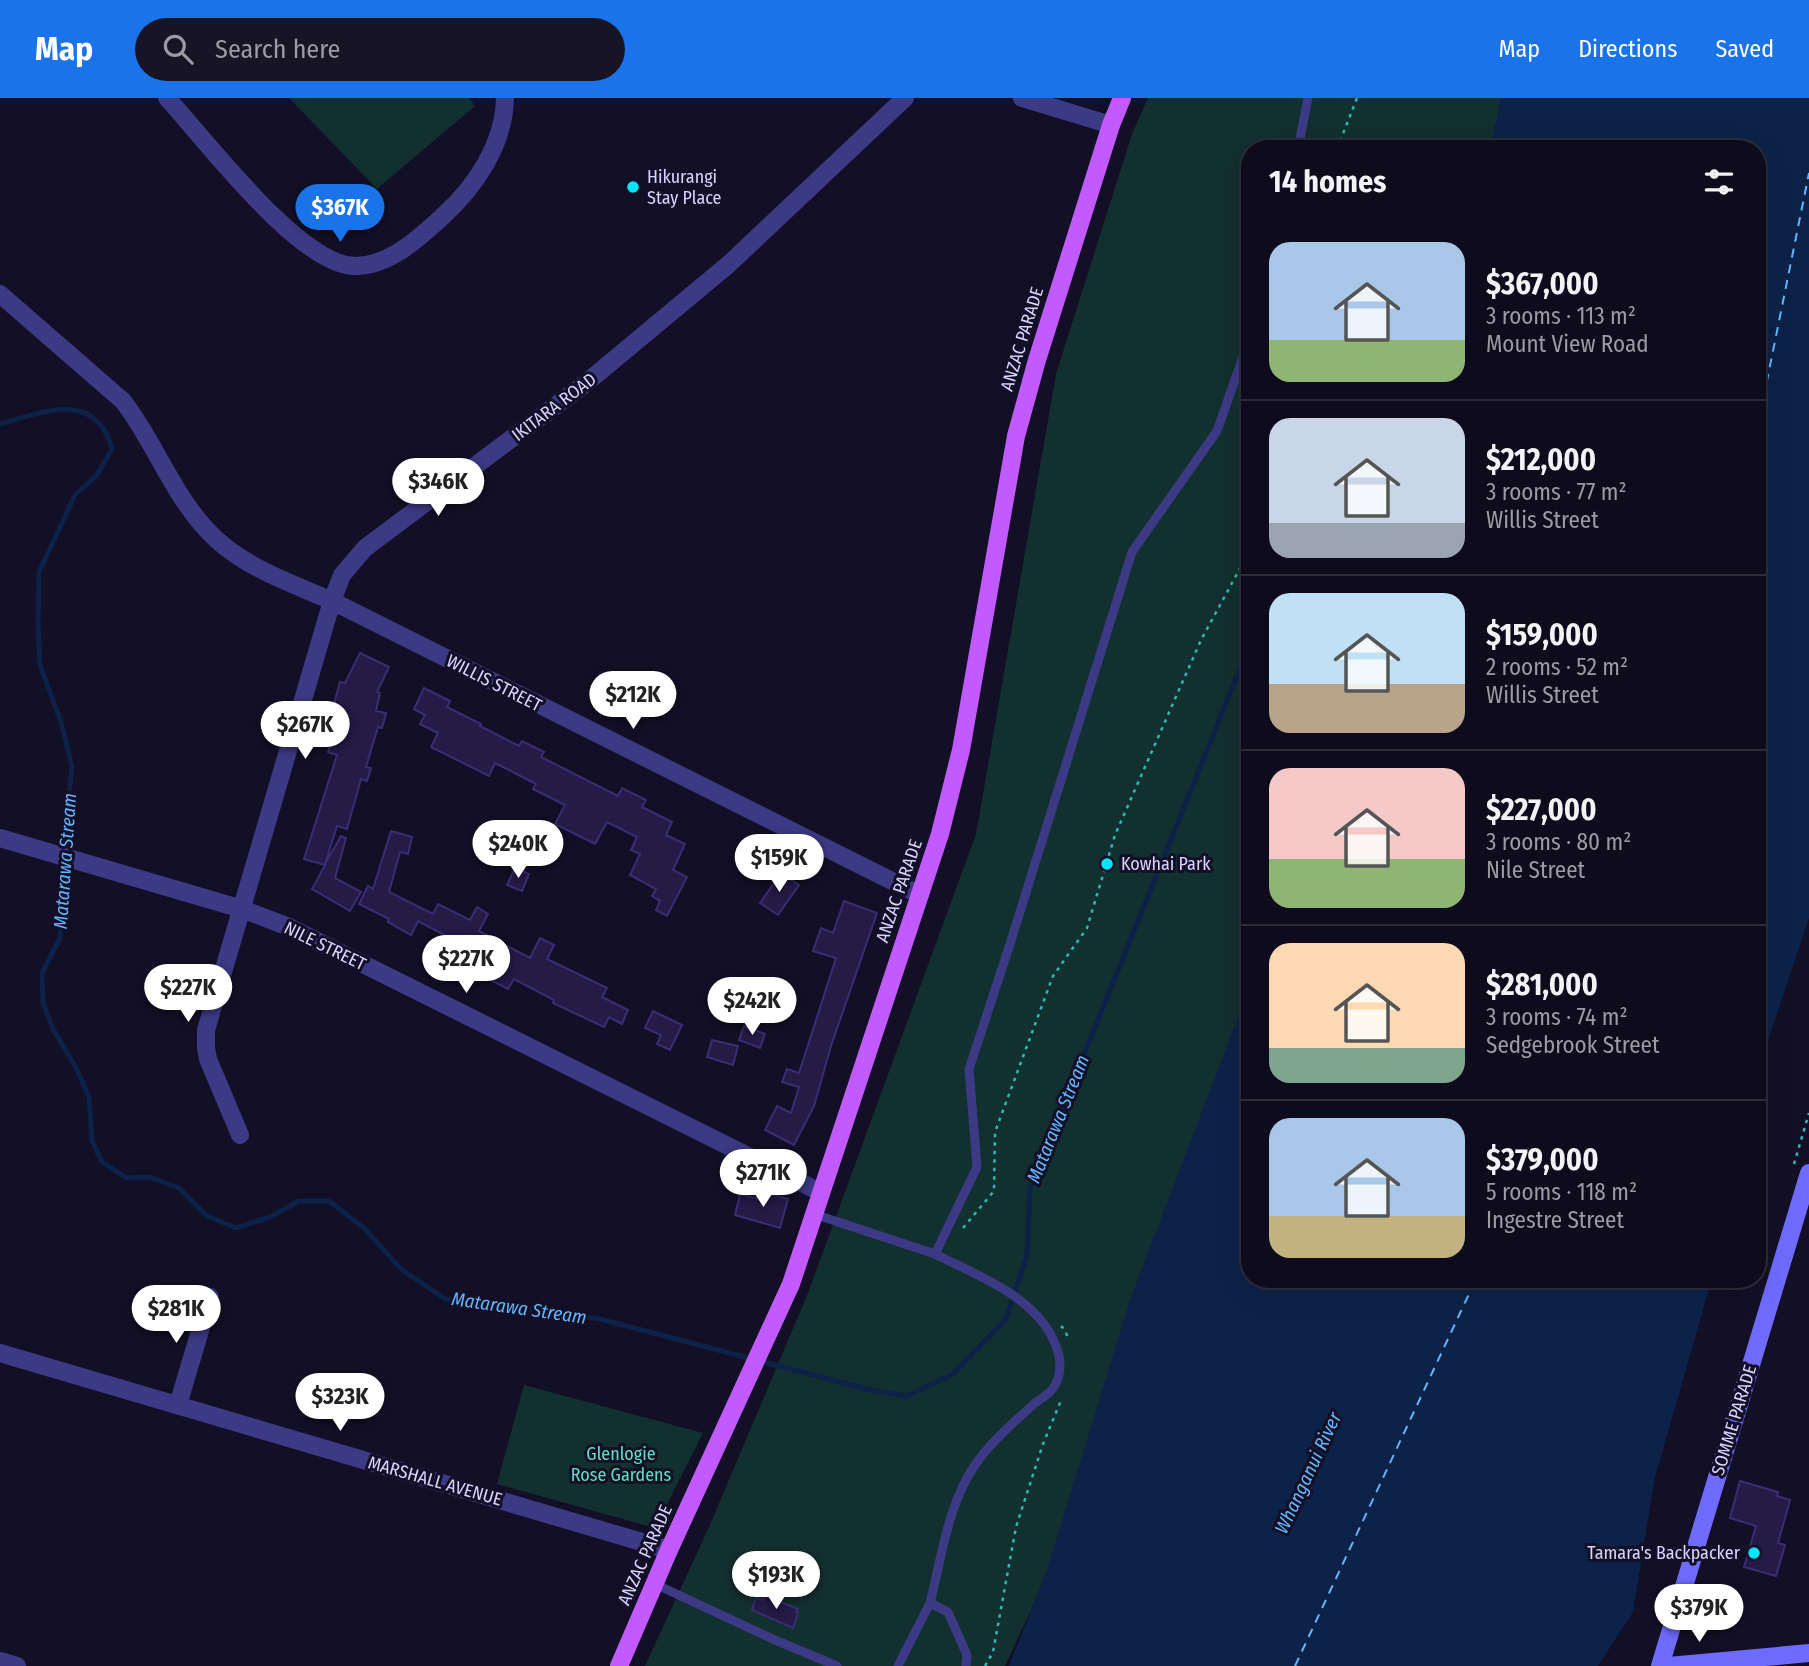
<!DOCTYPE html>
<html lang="en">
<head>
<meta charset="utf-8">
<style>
	body { margin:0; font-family:"Fira Sans Condensed",sans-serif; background:#171425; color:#f1f3f6; height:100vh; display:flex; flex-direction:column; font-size:26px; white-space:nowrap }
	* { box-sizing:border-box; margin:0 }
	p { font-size:23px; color:#9b9ba3 }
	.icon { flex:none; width:38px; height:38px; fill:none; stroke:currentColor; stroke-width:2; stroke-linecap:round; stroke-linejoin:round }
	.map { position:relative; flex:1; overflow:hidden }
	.panel { position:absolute; left:1241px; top:42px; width:525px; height:1148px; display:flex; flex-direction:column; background:#0e0b1c; border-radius:28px; box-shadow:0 7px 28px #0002,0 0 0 2px #2e2b3b }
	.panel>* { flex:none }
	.price { position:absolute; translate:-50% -60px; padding:0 16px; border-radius:24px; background:#fff; color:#222; font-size:23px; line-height:46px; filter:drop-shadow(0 2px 4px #0008) }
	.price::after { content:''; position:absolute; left:50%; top:42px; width:21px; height:16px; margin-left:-10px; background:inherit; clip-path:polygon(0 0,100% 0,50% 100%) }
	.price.on { background:#1a73e8; color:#fff }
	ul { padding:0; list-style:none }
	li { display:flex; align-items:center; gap:21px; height:175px; padding:0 28px }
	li+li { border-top:2px solid #2e2b3b }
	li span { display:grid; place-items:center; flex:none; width:196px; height:140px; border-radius:21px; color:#555 }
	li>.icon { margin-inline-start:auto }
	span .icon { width:84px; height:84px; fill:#fffc; stroke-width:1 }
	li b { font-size:30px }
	h2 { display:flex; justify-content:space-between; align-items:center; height:84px; padding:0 28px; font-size:30px }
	header { display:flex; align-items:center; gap:42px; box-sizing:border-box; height:98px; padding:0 35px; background:#1a73e8; color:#fff }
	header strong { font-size:33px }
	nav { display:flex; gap:38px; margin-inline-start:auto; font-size:24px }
	.search { width:490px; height:63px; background:#171425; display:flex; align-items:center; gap:18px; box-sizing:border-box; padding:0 24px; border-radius:38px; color:#9b9ba3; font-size:26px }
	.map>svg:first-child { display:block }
</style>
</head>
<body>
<header>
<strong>Map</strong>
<div class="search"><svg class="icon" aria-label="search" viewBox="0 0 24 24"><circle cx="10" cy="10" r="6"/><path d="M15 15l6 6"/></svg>Search here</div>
<nav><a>Map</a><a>Directions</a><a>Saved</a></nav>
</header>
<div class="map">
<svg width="1809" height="1568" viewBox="0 0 1809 1568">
	<rect width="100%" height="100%" fill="#130f26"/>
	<path fill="#12302f" d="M289,0H469L475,8L377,91Z
		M1148,0H1501L1491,51H1250L1249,982L1079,1409L1005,1568H645L709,1429L808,1195L976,736L1056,276L1132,36Z
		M524,1287L703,1335L655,1430L497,1386Z"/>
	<path fill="#0c2248" d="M1501,0H1809V820L1757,976V51H1491Z
		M1249,891L1250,1181H1712L1655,1379L1633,1514L1598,1568H1009L1047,1472L1131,1199Z"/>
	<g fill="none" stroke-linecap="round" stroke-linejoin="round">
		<path stroke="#0c2248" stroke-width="5" d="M0,326C44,314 96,291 112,351L97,377L75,397L39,474L38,525L40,567L61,624L72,668L66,727L60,840L42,875L43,904L53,931L76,970L89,999L92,1043L102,1064L127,1080L150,1079L179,1090L207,1118L236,1130L270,1119L299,1103H329L364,1130L401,1171L445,1201L600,1221L874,1293L907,1298L953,1276L1006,1221L1027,1158L1030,1090L1250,546"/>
		<path stroke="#62b6ff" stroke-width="2" stroke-dasharray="9 7" stroke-linecap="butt" d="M1757,332L1809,75
			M1295,1568L1476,1181"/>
	</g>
	<path fill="#241b47" stroke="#3b2d73" stroke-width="2" d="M360,555L389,569L377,594L380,595L376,613L386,615L382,630L378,629L366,669L371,670L367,683L361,681L347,731L337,728L325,766L341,738L346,740L335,780L361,794L350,813L312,791L325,767L304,761L337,657L328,654L339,618L331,616L340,584L345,585Z
		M424,590L450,603L447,609L481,626L480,628L519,648L522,643L544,654L541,659L618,698L622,690L646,702L642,709L672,724L666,737L685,746L673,772L687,779L667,818L656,812L660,803L652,798L656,791L630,777L640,756L631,752L637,739L607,724L595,746L555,726L565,707L533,691L536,686L495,665L489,678L431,649L438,635L420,626L425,617L414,611Z
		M391,733L412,739L408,756L400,754L389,794L433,816L438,806L470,822L477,809L488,816L479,833L530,860L540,840L554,847L547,861L607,890L602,899L628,912L622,926L609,919L604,929L553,905L554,902L514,881L508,891L449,861L458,844L418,823L411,837L388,824L389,821L359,806L368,788L373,791Z
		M515,770L529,776L522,793L507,787Z
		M781,775L799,787L778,817L760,805Z
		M844,803L877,815L831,948L814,1008L794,1047L765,1032L777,1008L791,1015L799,989L782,984L787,971L799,975L836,860L813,853L821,830L833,835Z
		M653,913L682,927L670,952L657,946L661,937L645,930Z
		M744,928L765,936L760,950L739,942Z
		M712,942L738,948L733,967L707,959Z
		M765,1095L788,1101L780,1130L735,1117L740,1096L763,1102Z
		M1740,1383L1778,1394L1777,1398L1790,1402L1778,1445L1785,1447L1776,1478L1744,1469L1756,1428L1730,1420Z
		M765,1498L798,1511L796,1514L798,1515L793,1530L752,1512L756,1500L763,1502Z"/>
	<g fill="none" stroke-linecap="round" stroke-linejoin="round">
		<path stroke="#2fb8b0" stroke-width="2.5" stroke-dasharray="3.5 5" stroke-linecap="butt" d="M1337,51L1357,0
			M1794,1066L1809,1015
			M963,1130L994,1093L995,1034L1053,878L1087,830L1115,737L1201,542L1250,452
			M1061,1228L1065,1232L1068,1240
			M985,1568L993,1554L1016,1429L1043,1346L1062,1300"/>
		<path stroke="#3d3a85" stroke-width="9" d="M1298,51L1308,0
			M814,1116L935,1156
			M655,1486L775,1542L837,1568
			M930,1505C942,1458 948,1404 977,1364C993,1342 1014,1324 1034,1306C1040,1301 1050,1296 1054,1289C1062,1276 1061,1261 1056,1248C1038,1199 978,1178 935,1156L977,1069L969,971L1010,846L1132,454L1217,333L1250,239
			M898,1568L930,1505L948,1514L967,1557L966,1568"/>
		<path stroke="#3d3a85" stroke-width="18" d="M167,0C205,41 300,168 355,168C389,168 418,141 442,119C475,89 504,47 505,0
			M1022,0L1111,27
			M0,196L123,303C157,347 175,404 217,442C249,471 293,486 332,503L342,477L365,450L586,285L729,166L905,0
			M0,740L242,811L289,829L820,1094
			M240,1037L208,961L206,950V932L332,503L920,797
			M0,1255L669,1452
			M178,1307L210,1199
			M0,1563L17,1568"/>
		<path stroke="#6f6bff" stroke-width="18" d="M1660,1568L1809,1075
			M1669,1568L1809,1555"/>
		<path stroke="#c25bff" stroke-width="18" d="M619,1568L669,1452L791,1186L940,736L961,652L1016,338L1037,262L1111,27L1122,0"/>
	</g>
	<g fill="#00e5ff" stroke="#130f26" stroke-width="2.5">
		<circle cx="633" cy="89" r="7"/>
		<circle cx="1107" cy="766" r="7"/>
		<circle cx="1754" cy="1455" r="7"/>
	</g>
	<g text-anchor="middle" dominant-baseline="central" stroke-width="6" stroke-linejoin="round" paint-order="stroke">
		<g font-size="18" fill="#d9d4ff" stroke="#130f26" text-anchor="start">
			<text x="647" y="79">Hikurangi<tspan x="647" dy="21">Stay Place</tspan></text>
			<text x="1121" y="766">Kowhai Park</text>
			<text x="1740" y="1455" text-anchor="end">Tamara's Backpacker</text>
		</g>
		<g font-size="18" fill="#d9d4ff" stroke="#130f26">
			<text transform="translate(1022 241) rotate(-73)">ANZAC PARADE</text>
			<text transform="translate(554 309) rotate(-37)">IKITARA ROAD</text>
			<text transform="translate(494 585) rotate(27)">WILLIS STREET</text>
			<text transform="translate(899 793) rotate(-71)">ANZAC PARADE</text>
			<text transform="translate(325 848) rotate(26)">NILE STREET</text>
			<text transform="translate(1734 1322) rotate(-73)">SOMME PARADE</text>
			<text transform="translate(435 1383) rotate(16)">MARSHALL AVENUE</text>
			<text transform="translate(645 1457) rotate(-66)">ANZAC PARADE</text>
		</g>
		<g font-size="18" fill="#5fe0c0" stroke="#130f26">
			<text x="621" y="1356">Glenlogie<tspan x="621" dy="21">Rose Gardens</tspan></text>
		</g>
		<g font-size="19" font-style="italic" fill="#62b6ff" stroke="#130f26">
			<text transform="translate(65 763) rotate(-86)">Matarawa Stream</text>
			<text transform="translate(1058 1021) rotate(-68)">Matarawa Stream</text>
			<text transform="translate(519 1210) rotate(8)">Matarawa Stream</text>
			<text transform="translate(1308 1375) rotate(-65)">Whanganui River</text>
		</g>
	</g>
</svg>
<b class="price on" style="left:340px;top:146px">$367K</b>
<b class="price" style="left:438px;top:420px">$346K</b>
<b class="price" style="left:633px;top:633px">$212K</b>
<b class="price" style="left:305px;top:663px">$267K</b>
<b class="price" style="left:518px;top:782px">$240K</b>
<b class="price" style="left:779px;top:796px">$159K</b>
<b class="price" style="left:466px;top:897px">$227K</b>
<b class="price" style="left:188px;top:926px">$227K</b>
<b class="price" style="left:752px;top:939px">$242K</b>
<b class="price" style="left:763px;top:1111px">$271K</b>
<b class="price" style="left:176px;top:1247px">$281K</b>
<b class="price" style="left:340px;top:1335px">$323K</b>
<b class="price" style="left:776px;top:1513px">$193K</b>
<b class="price" style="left:1699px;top:1546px">$379K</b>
<section class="panel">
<h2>14 homes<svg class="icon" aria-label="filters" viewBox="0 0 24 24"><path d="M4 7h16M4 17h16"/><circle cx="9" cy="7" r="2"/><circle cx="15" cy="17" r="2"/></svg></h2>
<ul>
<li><span style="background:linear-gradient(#a9c7e8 70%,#8fb573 0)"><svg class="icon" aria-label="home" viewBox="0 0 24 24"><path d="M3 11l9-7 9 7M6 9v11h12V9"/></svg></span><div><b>$367,000</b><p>3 rooms · 113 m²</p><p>Mount View Road</p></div></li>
<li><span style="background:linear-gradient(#c9d6e8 75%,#9aa5b1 0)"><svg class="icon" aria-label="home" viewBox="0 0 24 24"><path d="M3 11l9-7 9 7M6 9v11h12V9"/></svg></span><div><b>$212,000</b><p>3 rooms · 77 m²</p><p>Willis Street</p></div></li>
<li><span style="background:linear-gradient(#bfe0f5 65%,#b9a48a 0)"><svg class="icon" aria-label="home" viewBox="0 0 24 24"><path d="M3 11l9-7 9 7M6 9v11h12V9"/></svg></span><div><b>$159,000</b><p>2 rooms · 52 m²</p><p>Willis Street</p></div></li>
<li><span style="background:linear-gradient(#f6c9c9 65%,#8fb573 0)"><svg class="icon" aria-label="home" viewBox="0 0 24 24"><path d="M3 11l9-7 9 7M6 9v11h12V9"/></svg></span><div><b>$227,000</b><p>3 rooms · 80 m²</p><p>Nile Street</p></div></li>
<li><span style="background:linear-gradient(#ffd9b3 75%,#7fa58c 0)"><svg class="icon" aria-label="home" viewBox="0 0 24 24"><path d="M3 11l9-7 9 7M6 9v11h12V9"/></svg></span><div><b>$281,000</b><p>3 rooms · 74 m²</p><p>Sedgebrook Street</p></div></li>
<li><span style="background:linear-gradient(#a9c7e8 70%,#c2b280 0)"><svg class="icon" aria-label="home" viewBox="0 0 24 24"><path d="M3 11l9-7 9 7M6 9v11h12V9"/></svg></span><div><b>$379,000</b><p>5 rooms · 118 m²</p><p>Ingestre Street</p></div></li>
</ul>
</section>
</div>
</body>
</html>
